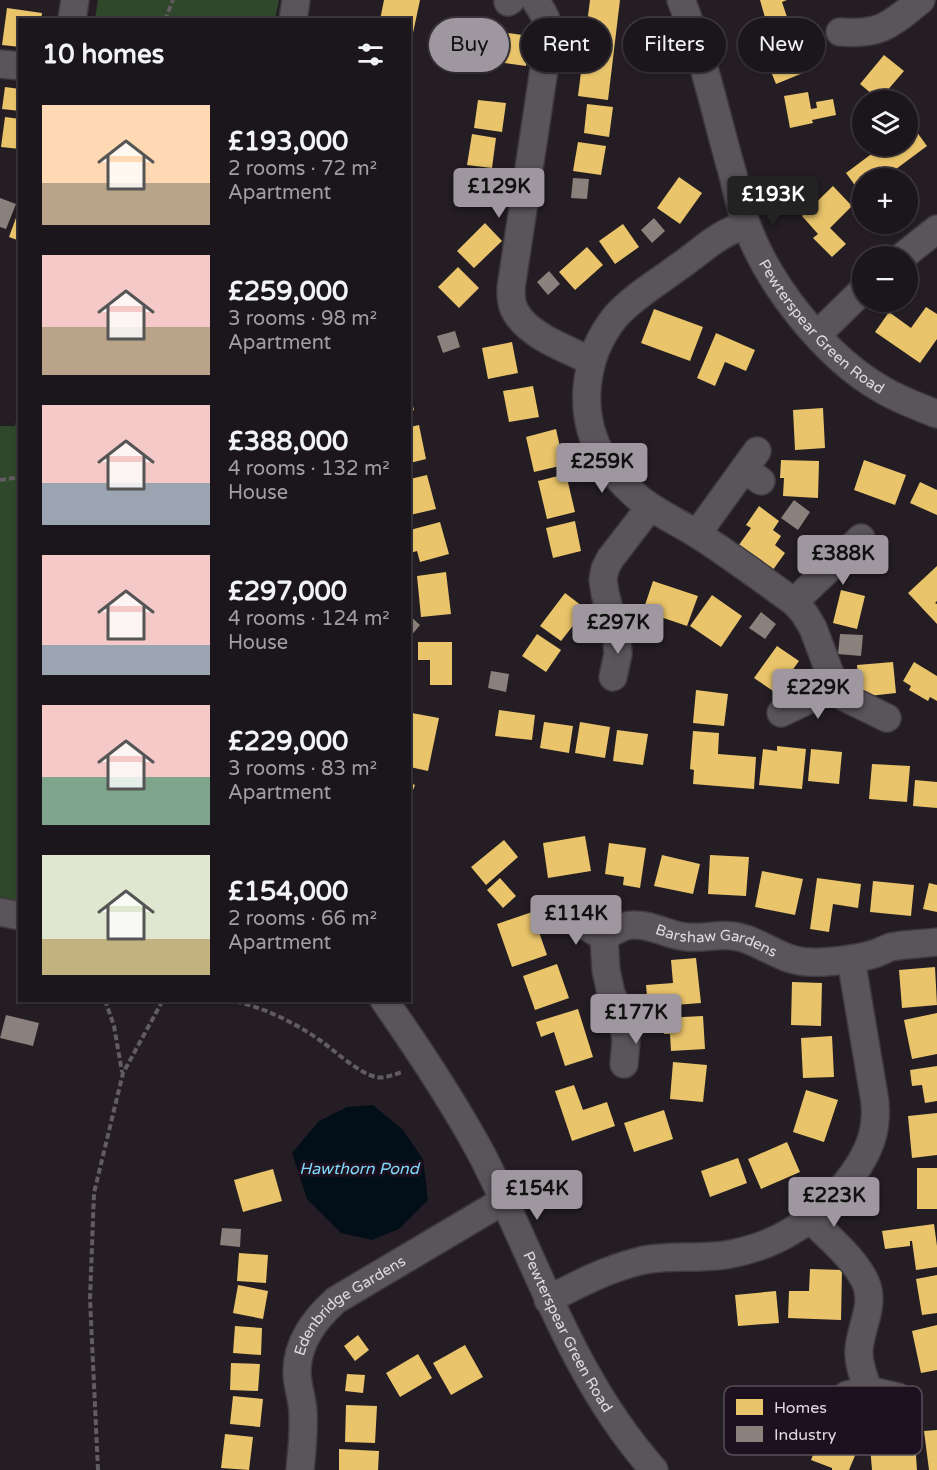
<!DOCTYPE html>
<html lang="en">
<head>
<meta charset="utf-8">
<style>
	body { margin:0; font-family:"Varela Round",sans-serif; background:#241f24; color:#f1f3f6; height:100vh; display:flex; flex-direction:column; font-size:22px; white-space:nowrap }
	* { box-sizing:border-box; margin:0 }
	p { font-size:20px; color:#a09fa3 }
	.icon { flex:none; width:33px; height:33px; fill:none; stroke:currentColor; stroke-width:2; stroke-linecap:round; stroke-linejoin:round }
	.map { position:relative; flex:1; overflow:hidden }
	.details { position:absolute; left:18px; top:18px; width:393px; height:984px; display:flex; flex-direction:column; background:#1b161b; border-radius:0px; box-shadow:0 2px 4px #0004,0 0 0 2px #39353a }
	.details>* { flex:none }
	.guide { position:absolute; left:429px; top:18px; width:417px; height:54px; display:flex; gap:12px }
	.controls { position:absolute; left:852px; top:90px; display:grid; gap:12px }
	.controls a { display:grid; place-items:center; width:66px; height:66px; border-radius:50%; background:#1b161b; box-shadow:0 2px 4px #0004,0 0 0 2px #39353a; font-size:30px }
	.price { position:absolute; translate:-50% -51px; padding:0 14px; border-radius:6px; background:#9e979f; color:#111; font-size:20px; line-height:39px; filter:drop-shadow(0 2px 3px #0008) }
	.price::after { content:''; position:absolute; left:50%; top:36px; width:18px; height:14px; margin-left:-9px; background:inherit; clip-path:polygon(0 0,100% 0,50% 100%) }
	.price.selected { background:#222; color:#fff }
	ul { padding:0; list-style:none }
	li { display:flex; align-items:center; gap:18px; height:150px; padding:0 24px }
	li span { display:grid; place-items:center; flex:none; width:168px; height:120px; border-radius:0px; color:#555 }
	li>.icon { margin-inline-start:auto }
	span .icon { width:72px; height:72px; fill:#fffc; stroke-width:1 }
	li b { font-size:26px }
	h2 { display:flex; justify-content:space-between; align-items:center; height:72px; padding:0 24px; font-size:26px }
	.chip { padding:0 21px; border-radius:27px; background:#1b161b; box-shadow:0 2px 4px #0004,0 0 0 2px #39353a; font-size:21px; line-height:54px }
	.chip.selected { background:#9e979f; color:#111 }
	.map>svg:first-child { display:block }
</style>
</head>
<body>
<div class="map">
<svg width="937" height="1470" viewBox="0 0 937 1470">
	<rect width="100%" height="100%" fill="#241e24"/>
	<path fill="#2f472a" d="M98,0H279L275,19H95Z
		M19,405V922L0,918V426H15Z"/>
	<path fill="#030f18" d="M373,1105L403,1130L423,1159L428,1200L399,1229L372,1240L341,1233L307,1199L292,1153L319,1121L347,1107Z"/>
	<path fill="#e9c46a" d="M384,0H420L413,33L410,32V20H380Z
		M590,0H620L608,100L578,96Z
		M760,0H787L782,2L790,26L769,32Z
		M7,8L42,13L41,20H20V47L2,45Z
		M450,25L530,36L526,66L446,55Z
		M789,36L803,73L776,84L761,47Z
		M884,55L904,71L879,100L860,84Z
		M5,87L20,89V111L2,109Z
		M808,92L811,109L817,108L816,102L833,99L836,115L812,120L813,123L790,128L784,96Z
		M478,100L506,103L502,132L474,128Z
		M587,104L613,107L609,137L584,133Z
		M5,117L20,119V149L1,147Z
		M911,124L927,146L884,178H862V195L846,173L882,146H908V127Z
		M472,134L496,138L492,168L467,165Z
		M578,142L606,146L601,175L573,171Z
		M468,172L497,177L493,207L464,203Z
		M679,177L702,193L680,224L657,208Z
		M833,186L852,206L830,228L846,244L832,257L813,238L818,234L802,216Z
		M17,215L20,216V241L9,237Z
		M485,223L502,241L474,268L457,251Z
		M623,224L639,247L615,264L599,241Z
		M587,247L603,265L575,290L559,272Z
		M458,267L479,288L459,308L438,287Z
		M926,307L937,314V339L920,363L875,332L889,312L911,328Z
		M654,309L703,327L690,361L641,343Z
		M716,333L755,350L746,371L725,362L715,386L697,378Z
		M512,342L518,373L488,379L482,348Z
		M533,386L539,417L509,422L503,391Z
		M410,395L414,410L410,412Z
		M823,408L825,448L795,450L793,410Z
		M419,425L426,459L410,463V427Z
		M556,429L564,465L534,472L526,437Z
		M781,460L819,461L818,498L783,496L784,478H780Z
		M864,460L906,475L895,505L854,490Z
		M566,474L575,512L547,519L538,481Z
		M427,475L436,509L410,515V479Z
		M920,482L937,490V515L910,503Z
		M759,506L779,521L773,530L781,536L775,545L785,553L770,574L736,549L751,528L746,525Z
		M575,521L581,551L553,558L546,528Z
		M440,522L449,554L420,562L417,551L410,553V530Z
		M937,566V601L935,603L937,604V624L908,593Z
		M446,572L451,614L421,617L417,576Z
		M653,581L698,596L687,626L643,611Z
		M841,590L865,596L857,629L833,623Z
		M565,593L586,609L561,641L540,626Z
		M712,595L742,616L721,647L690,626Z
		M537,634L561,650L546,672L522,656Z
		M418,642H452V685H430V660H418Z
		M777,646L799,661L776,693L754,678Z
		M893,662L896,693L860,697L857,665Z
		M914,662L937,676V701L930,697L928,701L909,690L911,686L903,681Z
		M696,690L728,694L724,726L693,723Z
		M499,710L535,715L532,740L495,736Z
		M412,713L439,718L428,771L410,767V725Z
		M544,722L573,726L569,753L540,748Z
		M580,722L610,727L605,758L575,753Z
		M617,730L648,734L643,765L613,761Z
		M693,731L719,733L718,754L756,757L754,789L693,784L694,770L690,769Z
		M777,746L806,749L802,789L759,785L763,749L777,751Z
		M811,749L842,752L839,784L808,781Z
		M872,764L910,766L907,802L869,799Z
		M915,780L937,782V808L913,806Z
		M410,783L415,785L410,798Z
		M585,836L591,871L548,878L543,843Z
		M504,840L518,857L486,885L471,867Z
		M609,843L646,848L640,888L623,885L624,877L605,874Z
		M662,855L700,864L693,894L654,886Z
		M710,855L749,857L746,896L708,894Z
		M762,871L803,879L795,915L755,907Z
		M500,878L516,896L503,908L487,890Z
		M817,878L861,884L858,908L833,904L829,932L810,929Z
		M873,881L914,885L911,916L870,912Z
		M929,883L937,885V912L923,909Z
		M532,912L547,955L512,967L497,924Z
		M696,958L701,1003L648,1007L646,985L673,983L671,960Z
		M557,964L569,998L535,1010L523,976Z
		M935,967L937,1005L902,1008L899,970Z
		M792,982L822,983L821,1026L791,1025Z
		M578,1009L593,1057L565,1066L554,1032L541,1037L536,1022Z
		M937,1013V1054L912,1059L904,1020Z
		M703,1016L705,1049L671,1051L670,1034H664L663,1018Z
		M832,1036L834,1077L803,1078L801,1038Z
		M673,1062L707,1065L703,1102L670,1099Z
		M937,1066V1101L925,1103L922,1085L912,1086L910,1070Z
		M574,1085L583,1110L607,1102L615,1126L572,1141L555,1091Z
		M806,1090L838,1100L824,1142L793,1132Z
		M664,1110L673,1139L634,1152L624,1123Z
		M937,1113V1155L912,1158L908,1116Z
		M787,1142L800,1172L761,1189L748,1159Z
		M738,1158L747,1183L710,1197L701,1171Z
		M917,1168H937V1209H917Z
		M273,1169L282,1201L243,1212L234,1180Z
		M934,1224L937,1246V1267L916,1270L912,1241H910V1246L885,1249L882,1231Z
		M239,1253L268,1255L266,1283L237,1281Z
		M810,1269L842,1270L841,1320L788,1318L789,1291H809Z
		M937,1275V1313L922,1315L916,1279Z
		M238,1285L268,1291L263,1319L233,1313Z
		M776,1291L779,1323L738,1326L735,1295Z
		M937,1325V1370L921,1373L912,1331Z
		M235,1326L262,1328L261,1355L233,1353Z
		M358,1335L369,1350L355,1361L344,1346Z
		M465,1345L483,1377L451,1395L433,1363Z
		M418,1354L432,1378L400,1397L386,1373Z
		M231,1363L260,1364L258,1391L230,1390Z
		M347,1374L365,1375L363,1393L345,1391Z
		M233,1396L263,1399L260,1427L230,1424Z
		M346,1405L377,1406L375,1443L345,1442Z
		M937,1430V1470H929L924,1431Z
		M822,1431L859,1446L849,1470H832V1468L811,1460Z
		M225,1434L253,1437L249,1470L221,1468Z
		M915,1442L917,1470H872L870,1446Z
		M339,1449L379,1451L378,1470H339Z"/>
	<path fill="#8a817c" d="M573,178L589,179L587,199L571,198Z
		M0,198L16,204L6,229L0,227Z
		M654,218L665,231L652,243L641,230Z
		M549,271L560,284L548,295L537,282Z
		M455,331L460,347L443,353L437,336Z
		M794,500L810,512L798,530L781,518Z
		M761,612L776,624L765,639L749,628Z
		M410,616L420,625L410,637Z
		M840,634L863,635L861,656L838,654Z
		M491,671L509,674L506,692L488,688Z
		M410,683L413,684L410,697Z
		M6,1015L39,1023L33,1046L0,1038Z
		M222,1228L241,1229L240,1247L220,1245Z"/>
	<g fill="none" stroke-linecap="round" stroke-linejoin="round">
		<g stroke="#3f3a3f" stroke-width="30">
			<g id="minor">
				<path d="M535,0C543,12 549,21 549,36L511,288C511,296 511,304 515,311C528,336 567,349 591,361"/>
				<path id="s1" d="M681,0C704,57 716,116 733,175C737,191 740,208 746,223C768,285 826,358 883,390C900,400 919,407 937,414"/>
				<path d="M508,2L511,0"/>
				<path d="M72,20L75,0"/>
				<path d="M293,20L296,0"/>
				<path d="M840,32C881,35 890,25 921,0"/>
				<path d="M0,64L20,66"/>
				<path d="M746,224C738,228 729,231 721,236C706,245 692,258 677,268C657,283 633,297 616,316C583,356 576,416 605,461C613,473 624,485 635,495C653,511 676,521 697,534C730,555 762,579 794,602L804,613L813,628L835,687L844,697L887,718"/>
				<path d="M903,256L937,229"/>
				<path d="M817,335L862,291"/>
				<path d="M757,451L744,469L761,481"/>
				<path d="M697,534L744,469"/>
				<path d="M794,602L861,538"/>
				<path d="M613,677L618,654L617,641L605,593L603,580L605,569L610,559L650,507"/>
				<path d="M781,713L835,687"/>
				<path d="M0,912L20,916"/>
				<path d="M571,917L604,937"/>
				<path id="s2" d="M384,1000C419,1050 453,1101 482,1155C537,1262 572,1378 654,1470"/>
				<path id="s3" d="M624,1064L626,1041L623,1021L611,993L606,970L604,937C613,932 622,925 633,925C652,924 669,936 687,937C709,939 723,931 746,939C768,947 786,962 810,962C828,963 857,959 874,954C880,952 885,949 891,947C906,944 922,944 937,942"/>
				<path d="M810,1219C829,1238 858,1261 867,1286C874,1307 860,1329 859,1350C858,1364 864,1377 868,1390"/>
				<path d="M548,1300C578,1284 607,1269 640,1261C670,1254 701,1260 731,1254C751,1250 772,1243 790,1232C826,1212 873,1162 875,1120C876,1114 875,1108 875,1102L851,959"/>
				<path d="M847,1395L868,1390L898,1397"/>
				<path id="s4" d="M300,1470C302,1451 304,1433 303,1414C303,1400 297,1386 297,1372C297,1342 315,1319 336,1300L503,1201"/>
			</g>
		</g>
		<path stroke="#605c60" stroke-width="4" stroke-dasharray="6 3" stroke-linecap="butt" d="M165,20L173,0
			M0,480L20,477
			M105,1000L114,1026L122,1072
			M227,1000C260,1005 294,1022 321,1041C335,1051 360,1074 376,1077C385,1079 394,1074 403,1072
			M98,1470L90,1299L94,1193L123,1073L163,1000"/>
		<use href="#minor" stroke="#5a555b" stroke-width="27"/>
	</g>
	<g text-anchor="middle" dominant-baseline="central" stroke-width="6" stroke-linejoin="round" paint-order="stroke">
		<g font-size="15" fill="#e0d8e1" stroke="#1d111f">
			<text stroke="none"><textPath href="#s1" startOffset="363">Pewterspear Green Road</textPath></text>
			<text stroke="none"><textPath href="#s3" startOffset="248">Barshaw Gardens</textPath></text>
			<text stroke="none"><textPath href="#s4" startOffset="189">Edenbridge Gardens</textPath></text>
			<text stroke="none"><textPath href="#s2" startOffset="380">Pewterspear Green Road</textPath></text>
		</g>
		<g font-size="16" font-style="italic" fill="#80dafc" stroke="#1d111f">
			<text x="359" y="1169">Hawthorn Pond</text>
		</g>
	</g>
	<rect x="724" y="1386" width="198" height="69" rx="9" fill="#1d111f" stroke="#584d59" stroke-width="1.5"/>
	<rect x="736" y="1399" width="27" height="16" fill="#e9c46a"/>
	<rect x="736" y="1426" width="27" height="16" fill="#8a817c"/>
	<g font-size="16" fill="#e0d8e1">
		<text x="774" y="1413">Homes</text>
		<text x="774" y="1440">Industry</text>
	</g>
</svg>
<div class="controls">
<a><svg class="icon" aria-label="layers" viewBox="0 0 24 24"><path d="M12 4l9 5-9 5-9-5zM3 14l9 5 9-5"/></svg></a>
<a>+</a>
<a>−</a>
</div>
<b class="price" style="left:499px;top:219px">£129K</b>
<b class="price selected" style="left:773px;top:227px">£193K</b>
<b class="price" style="left:602px;top:494px">£259K</b>
<b class="price" style="left:843px;top:586px">£388K</b>
<b class="price" style="left:618px;top:655px">£297K</b>
<b class="price" style="left:818px;top:720px">£229K</b>
<b class="price" style="left:576px;top:946px">£114K</b>
<b class="price" style="left:636px;top:1045px">£177K</b>
<b class="price" style="left:537px;top:1221px">£154K</b>
<b class="price" style="left:834px;top:1228px">£223K</b>
<div class="guide">
<a class="chip selected">Buy</a>
<a class="chip">Rent</a>
<a class="chip">Filters</a>
<a class="chip">New</a>
</div>
<section class="details">
<h2>10 homes<svg class="icon" aria-label="filters" viewBox="0 0 24 24"><path d="M4 7h16M4 17h16"/><circle cx="9" cy="7" r="2"/><circle cx="15" cy="17" r="2"/></svg></h2>
<ul>
<li><span style="background:linear-gradient(#ffd9b3 65%,#b9a48a 0)"><svg class="icon" aria-label="home" viewBox="0 0 24 24"><path d="M3 11l9-7 9 7M6 9v11h12V9"/></svg></span><div><b>£193,000</b><p>2 rooms · 72 m²</p><p>Apartment</p></div></li>
<li><span style="background:linear-gradient(#f6c9c9 60%,#b9a48a 0)"><svg class="icon" aria-label="home" viewBox="0 0 24 24"><path d="M3 11l9-7 9 7M6 9v11h12V9"/></svg></span><div><b>£259,000</b><p>3 rooms · 98 m²</p><p>Apartment</p></div></li>
<li><span style="background:linear-gradient(#f6c9c9 65%,#9aa5b1 0)"><svg class="icon" aria-label="home" viewBox="0 0 24 24"><path d="M3 11l9-7 9 7M6 9v11h12V9"/></svg></span><div><b>£388,000</b><p>4 rooms · 132 m²</p><p>House</p></div></li>
<li><span style="background:linear-gradient(#f6c9c9 75%,#9aa5b1 0)"><svg class="icon" aria-label="home" viewBox="0 0 24 24"><path d="M3 11l9-7 9 7M6 9v11h12V9"/></svg></span><div><b>£297,000</b><p>4 rooms · 124 m²</p><p>House</p></div></li>
<li><span style="background:linear-gradient(#f6c9c9 60%,#7fa58c 0)"><svg class="icon" aria-label="home" viewBox="0 0 24 24"><path d="M3 11l9-7 9 7M6 9v11h12V9"/></svg></span><div><b>£229,000</b><p>3 rooms · 83 m²</p><p>Apartment</p></div></li>
<li><span style="background:linear-gradient(#dfe7d0 70%,#c2b280 0)"><svg class="icon" aria-label="home" viewBox="0 0 24 24"><path d="M3 11l9-7 9 7M6 9v11h12V9"/></svg></span><div><b>£154,000</b><p>2 rooms · 66 m²</p><p>Apartment</p></div></li>
</ul>
</section>
</div>
</body>
</html>
